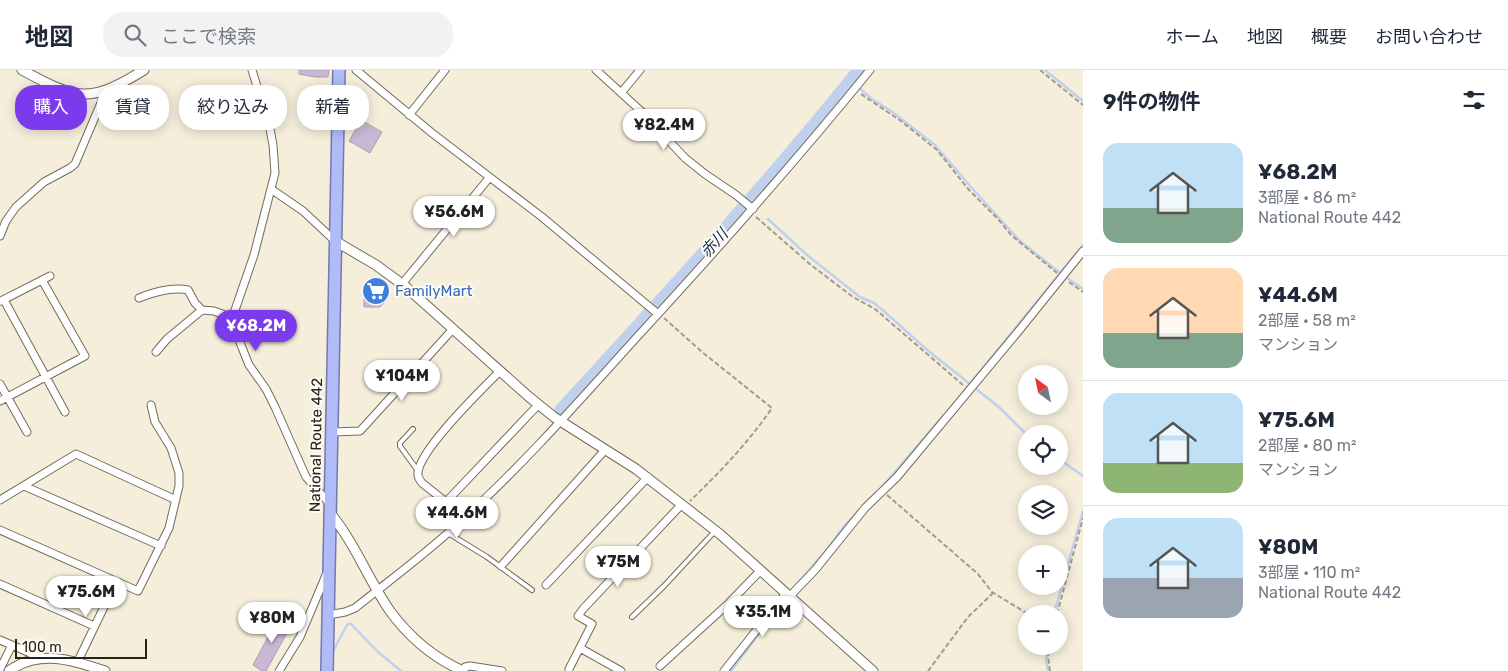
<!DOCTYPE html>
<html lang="ja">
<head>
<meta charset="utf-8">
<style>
	body { margin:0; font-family:Rubik,"Noto Sans JP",sans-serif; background:#f2f2f3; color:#1f2937; height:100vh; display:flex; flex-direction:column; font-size:19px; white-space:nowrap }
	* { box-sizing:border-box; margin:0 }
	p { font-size:16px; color:#747a83 }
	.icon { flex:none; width:28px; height:28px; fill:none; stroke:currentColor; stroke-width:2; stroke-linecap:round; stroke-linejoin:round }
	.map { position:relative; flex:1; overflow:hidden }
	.sheet { display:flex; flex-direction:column; background:#fff; width:425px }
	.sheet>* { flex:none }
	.top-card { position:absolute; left:15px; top:15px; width:475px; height:45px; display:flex; gap:10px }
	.needle { width:32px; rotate:327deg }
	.fabs { position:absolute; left:1018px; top:295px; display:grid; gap:10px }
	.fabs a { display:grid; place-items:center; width:50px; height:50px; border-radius:50%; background:#fff; box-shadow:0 2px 12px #0003; font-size:25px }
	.scale { position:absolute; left:15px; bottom:12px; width:132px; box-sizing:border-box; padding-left:5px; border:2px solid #25221b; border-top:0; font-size:14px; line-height:18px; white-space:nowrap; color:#25221b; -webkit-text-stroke:4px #fefbf4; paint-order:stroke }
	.price { position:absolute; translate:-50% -42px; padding:0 11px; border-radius:18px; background:#fff; color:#222; font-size:16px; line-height:32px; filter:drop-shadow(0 1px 2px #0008) }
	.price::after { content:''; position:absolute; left:50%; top:30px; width:15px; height:11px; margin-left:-8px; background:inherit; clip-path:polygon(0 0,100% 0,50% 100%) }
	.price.on { background:#7c3aed; color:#fff }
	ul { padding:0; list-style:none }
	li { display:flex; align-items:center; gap:15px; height:125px; padding:0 20px }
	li+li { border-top:1px solid #e0e1e3 }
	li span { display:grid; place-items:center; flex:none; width:140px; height:100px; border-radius:15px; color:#555 }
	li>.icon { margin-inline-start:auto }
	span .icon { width:60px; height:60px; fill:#fffc; stroke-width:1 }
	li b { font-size:21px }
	h2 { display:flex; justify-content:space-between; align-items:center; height:60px; padding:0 20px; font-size:21px }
	.tag { padding:0 18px; border-radius:20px; background:#fff; box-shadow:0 2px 12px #0003; font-size:18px; line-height:45px }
	.tag.on { background:#7c3aed; color:#fff }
	header { display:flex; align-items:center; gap:30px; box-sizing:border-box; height:70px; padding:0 25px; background:#fff; border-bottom:1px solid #e0e1e3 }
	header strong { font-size:24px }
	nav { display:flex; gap:28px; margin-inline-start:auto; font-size:18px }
	.search { width:350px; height:45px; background:#f2f2f3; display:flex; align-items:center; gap:12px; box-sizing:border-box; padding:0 18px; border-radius:20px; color:#747a83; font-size:19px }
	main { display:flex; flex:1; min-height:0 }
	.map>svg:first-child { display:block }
</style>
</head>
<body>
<header>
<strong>地図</strong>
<div class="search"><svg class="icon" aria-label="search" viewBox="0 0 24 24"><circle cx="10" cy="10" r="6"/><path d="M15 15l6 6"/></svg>ここで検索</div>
<nav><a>ホーム</a><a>地図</a><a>概要</a><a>お問い合わせ</a></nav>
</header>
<main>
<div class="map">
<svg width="1083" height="601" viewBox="0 0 1083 601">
	<rect width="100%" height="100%" fill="#f5eedb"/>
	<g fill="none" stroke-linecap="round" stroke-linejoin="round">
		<path stroke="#bfd1ec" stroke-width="2.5" d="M1045,0L1083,31
			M852,12L872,29L891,41L935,75L970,116L1019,170L1060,203L1083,219
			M768,149L807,185L860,227L874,233L886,243L926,279L1000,338L1026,364
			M965,320L1083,175
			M1059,389L1083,406
			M882,417L942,347
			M790,522L828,478L845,455L878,421
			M1054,544L1083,441
			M1048,576L1046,590L1048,601
			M332,583L346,557L348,554H351L378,582L401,601
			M731,601L786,528"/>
		<path stroke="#bfd1ec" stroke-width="16" d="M562,341C664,230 766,118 861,0"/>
	</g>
	<path fill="#c9b7d3" stroke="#aba0b0" d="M299,0H329L328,7H315L299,4Z
		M319,19L331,31L322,41L310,29Z
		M361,50L382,62L370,83L349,71Z
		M366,212H380L386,216L385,232L380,237H364V225H367Z
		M279,546L292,554L266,601H262L253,595Z"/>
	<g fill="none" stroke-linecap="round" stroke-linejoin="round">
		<g stroke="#736c5c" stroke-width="6">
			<path id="service" d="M413,359L400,373V376L418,401
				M448,463L487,487L532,520
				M632,547L664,516L716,460"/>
		</g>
		<g stroke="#736c5c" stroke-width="9">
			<path id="minor" d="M252,0L270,59L273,75L275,103L254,185L234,243L233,255L249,295L266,319L275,337L306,407L330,434
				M356,0L432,63L542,147L658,244
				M596,0L642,42L685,88L705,104L736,125L753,139
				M621,23L640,0
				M409,45L445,0
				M271,119L303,141L335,171
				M0,166L6,151L16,137L44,112L70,98L75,94L106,21
				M402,214L489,108
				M139,228C154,222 172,217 188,220L195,233L202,240L214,241L233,248
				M4,230L65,342
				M1,231L50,206
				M156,282L167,269L202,240
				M0,314L27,362
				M0,331L85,286L42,210
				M331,362L360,361L453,259
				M24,416L161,476
				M0,430L76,384L176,430
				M446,432L538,335
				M465,447L422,413C420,410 417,407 418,403C419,380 482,319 500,301
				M0,460L138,521L169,458L179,416V403L171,378L155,352L151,335
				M501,496L605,380
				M0,514L94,556
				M546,515L648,407
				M790,526L815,500L865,438L897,407L1017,263L1083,181
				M328,545L345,542L355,538C390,510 427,483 460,452C523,395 580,330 637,267C717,180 795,92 870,0
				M0,570L42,588
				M580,578L621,601
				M77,593L116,512
				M660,596L729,533L761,500
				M0,599L12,575
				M569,599L592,554L578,546L583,539L682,434
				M279,601L300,567L326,505
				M463,601L465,597L470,596L502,601
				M724,601L786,523"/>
		</g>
		<g stroke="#736c5c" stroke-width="11">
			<path id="tertiary" d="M22,0C77,30 89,34 144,0
				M335,171L376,195L406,217L528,326L554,347L636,399L721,465L873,601
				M330,443C355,473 368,509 390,541C409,567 434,588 463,601
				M9,601C39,579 73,590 105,601"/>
		</g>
		<g stroke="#737aaa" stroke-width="14">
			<path id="trunk" d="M327,601L339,0"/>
		</g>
		<path stroke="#a29c8e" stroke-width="2" stroke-dasharray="5 2.5" stroke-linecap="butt" d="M1040,0L1083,35
			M861,24L901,51L937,80L969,120L998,149L1011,165L1057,203
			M756,147L811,195L853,227L875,239L963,315
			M1069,212L1083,222
			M664,248L702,282L772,338C748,373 720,402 690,431
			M887,425L978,504L992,522L1028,544
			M1057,544L1083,448
			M928,601L968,547L993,523
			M1050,601L1048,586L1050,576"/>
		<use href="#service" stroke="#fff" stroke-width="4"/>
		<use href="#minor" stroke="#fff" stroke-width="7"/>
		<use href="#tertiary" stroke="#fff" stroke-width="9"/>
		<use href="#trunk" stroke="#b0bbf8" stroke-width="11"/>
	</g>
	<defs>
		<g id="supermarket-disc" transform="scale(1.4375)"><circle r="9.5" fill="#3f7fe0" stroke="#fefbf4"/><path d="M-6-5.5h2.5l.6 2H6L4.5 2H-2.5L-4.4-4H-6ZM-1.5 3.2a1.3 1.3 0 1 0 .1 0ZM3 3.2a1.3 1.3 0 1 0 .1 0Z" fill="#fff"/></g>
	</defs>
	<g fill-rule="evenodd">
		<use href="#supermarket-disc" x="376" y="221"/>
	</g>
	<g text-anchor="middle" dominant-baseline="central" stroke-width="4" stroke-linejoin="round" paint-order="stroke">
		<g font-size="15" fill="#366cbe" stroke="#fefbf4" text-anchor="start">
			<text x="395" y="221">FamilyMart</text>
		</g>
		<g font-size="15" fill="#25221b" stroke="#fefbf4">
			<text transform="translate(316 375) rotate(-89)">National Route 442</text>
		</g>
		<g font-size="16" font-style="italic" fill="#132c50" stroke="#fefbf4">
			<text transform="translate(714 173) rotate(-48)">赤川</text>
		</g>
	</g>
</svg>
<div class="fabs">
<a><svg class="needle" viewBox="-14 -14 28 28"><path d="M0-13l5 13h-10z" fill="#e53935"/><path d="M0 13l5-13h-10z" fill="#747a83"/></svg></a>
<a><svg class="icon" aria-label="locate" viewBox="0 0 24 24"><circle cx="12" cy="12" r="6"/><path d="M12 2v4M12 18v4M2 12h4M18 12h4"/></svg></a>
<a><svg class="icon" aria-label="layers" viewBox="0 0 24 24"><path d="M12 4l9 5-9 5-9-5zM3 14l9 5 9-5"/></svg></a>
<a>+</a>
<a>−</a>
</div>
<div class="scale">100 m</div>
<b class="price" style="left:664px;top:81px">¥82.4M</b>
<b class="price" style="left:454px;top:168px">¥56.6M</b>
<b class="price on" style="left:256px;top:282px">¥68.2M</b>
<b class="price" style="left:402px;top:332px">¥104M</b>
<b class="price" style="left:457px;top:469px">¥44.6M</b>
<b class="price" style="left:618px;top:518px">¥75M</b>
<b class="price" style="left:86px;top:548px">¥75.6M</b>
<b class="price" style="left:763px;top:568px">¥35.1M</b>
<b class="price" style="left:272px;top:574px">¥80M</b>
<div class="top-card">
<a class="tag on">購入</a>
<a class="tag">賃貸</a>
<a class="tag">絞り込み</a>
<a class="tag">新着</a>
</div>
</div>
<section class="sheet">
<h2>9件の物件<svg class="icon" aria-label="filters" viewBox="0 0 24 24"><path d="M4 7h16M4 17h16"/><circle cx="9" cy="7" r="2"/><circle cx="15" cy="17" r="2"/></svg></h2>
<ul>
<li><span style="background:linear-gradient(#bfe0f5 65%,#7fa58c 0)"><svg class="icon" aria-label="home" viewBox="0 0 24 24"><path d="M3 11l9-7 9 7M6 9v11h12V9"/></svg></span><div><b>¥68.2M</b><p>3部屋 · 86 m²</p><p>National Route 442</p></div></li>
<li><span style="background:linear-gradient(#ffd9b3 65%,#7fa58c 0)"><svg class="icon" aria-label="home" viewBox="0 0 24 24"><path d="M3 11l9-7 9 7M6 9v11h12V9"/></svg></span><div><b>¥44.6M</b><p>2部屋 · 58 m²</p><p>マンション</p></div></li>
<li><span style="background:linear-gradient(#bfe0f5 70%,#8fb573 0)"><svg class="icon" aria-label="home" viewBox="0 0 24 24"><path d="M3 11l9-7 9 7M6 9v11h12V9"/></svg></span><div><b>¥75.6M</b><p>2部屋 · 80 m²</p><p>マンション</p></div></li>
<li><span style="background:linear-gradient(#bfe0f5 60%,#9aa5b1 0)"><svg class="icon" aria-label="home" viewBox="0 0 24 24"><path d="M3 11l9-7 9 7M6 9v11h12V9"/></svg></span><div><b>¥80M</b><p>3部屋 · 110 m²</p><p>National Route 442</p></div></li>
</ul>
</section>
</main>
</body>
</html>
